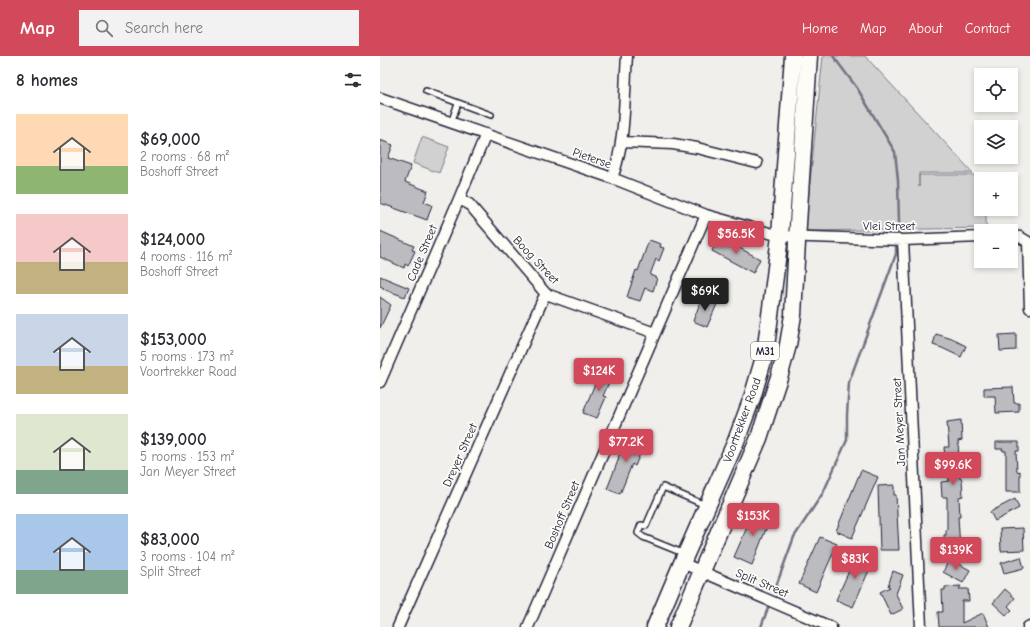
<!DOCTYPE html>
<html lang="en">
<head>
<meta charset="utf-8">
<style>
	body { margin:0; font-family:"Comic Neue",sans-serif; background:#f2f2f3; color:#2b2b33; height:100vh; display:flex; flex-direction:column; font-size:15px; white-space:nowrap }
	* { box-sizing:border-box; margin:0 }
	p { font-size:13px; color:#7c7c81 }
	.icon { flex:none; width:22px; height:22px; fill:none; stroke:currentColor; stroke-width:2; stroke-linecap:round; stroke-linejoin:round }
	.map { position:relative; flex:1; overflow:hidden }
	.sheet { display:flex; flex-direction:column; background:#fff; width:380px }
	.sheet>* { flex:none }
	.buttons { position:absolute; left:594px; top:12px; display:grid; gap:8px }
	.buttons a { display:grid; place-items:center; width:44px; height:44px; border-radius:0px; background:#fff; box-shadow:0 2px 6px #0003; font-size:20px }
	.price { position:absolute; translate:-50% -34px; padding:0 9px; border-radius:4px; background:#d1495b; color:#fff; font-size:13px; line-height:26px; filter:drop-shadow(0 1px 2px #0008) }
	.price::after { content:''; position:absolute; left:50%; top:24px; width:12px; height:9px; margin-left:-6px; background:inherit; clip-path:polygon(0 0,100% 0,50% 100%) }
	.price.selected { background:#222; color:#fff }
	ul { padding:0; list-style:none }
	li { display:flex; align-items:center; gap:12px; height:100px; padding:0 16px }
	li span { display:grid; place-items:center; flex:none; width:112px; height:80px; border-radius:0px; color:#555 }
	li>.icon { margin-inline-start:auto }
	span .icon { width:48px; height:48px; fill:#fffc; stroke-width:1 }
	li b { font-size:17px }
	h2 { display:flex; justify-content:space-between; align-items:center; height:48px; padding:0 16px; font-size:17px }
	header { display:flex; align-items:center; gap:24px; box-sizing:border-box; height:56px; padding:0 20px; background:#d1495b; color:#fff }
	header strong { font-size:19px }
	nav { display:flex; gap:22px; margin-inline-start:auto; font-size:14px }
	.search { width:280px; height:36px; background:#f2f2f3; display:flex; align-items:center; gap:10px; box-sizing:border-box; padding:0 14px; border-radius:0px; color:#7c7c81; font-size:15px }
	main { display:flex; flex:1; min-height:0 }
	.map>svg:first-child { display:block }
</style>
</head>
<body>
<header>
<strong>Map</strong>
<div class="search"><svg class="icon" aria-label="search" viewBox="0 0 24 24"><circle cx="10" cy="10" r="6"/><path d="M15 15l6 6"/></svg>Search here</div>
<nav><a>Home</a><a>Map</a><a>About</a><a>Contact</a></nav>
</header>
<main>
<section class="sheet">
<h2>8 homes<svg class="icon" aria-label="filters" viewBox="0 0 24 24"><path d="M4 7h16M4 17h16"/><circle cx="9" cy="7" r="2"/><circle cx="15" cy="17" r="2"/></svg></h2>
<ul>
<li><span style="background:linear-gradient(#ffd9b3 65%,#8fb573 0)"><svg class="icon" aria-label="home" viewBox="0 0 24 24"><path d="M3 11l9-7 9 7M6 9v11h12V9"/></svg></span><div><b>$69,000</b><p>2 rooms · 68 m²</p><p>Boshoff Street</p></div></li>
<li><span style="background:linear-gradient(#f6c9c9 60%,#c2b280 0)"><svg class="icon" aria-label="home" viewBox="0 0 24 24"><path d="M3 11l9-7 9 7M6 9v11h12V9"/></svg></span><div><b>$124,000</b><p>4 rooms · 116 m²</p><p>Boshoff Street</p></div></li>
<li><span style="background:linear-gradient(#c9d6e8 65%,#c2b280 0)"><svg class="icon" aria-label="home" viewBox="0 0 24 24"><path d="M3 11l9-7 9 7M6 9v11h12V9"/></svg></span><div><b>$153,000</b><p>5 rooms · 173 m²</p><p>Voortrekker Road</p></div></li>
<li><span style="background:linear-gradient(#dfe7d0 70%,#7fa58c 0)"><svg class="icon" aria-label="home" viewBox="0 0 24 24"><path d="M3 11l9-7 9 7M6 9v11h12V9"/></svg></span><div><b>$139,000</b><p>5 rooms · 153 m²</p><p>Jan Meyer Street</p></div></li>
<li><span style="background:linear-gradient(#a9c7e8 70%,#7fa58c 0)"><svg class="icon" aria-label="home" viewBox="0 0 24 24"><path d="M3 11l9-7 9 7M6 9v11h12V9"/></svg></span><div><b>$83,000</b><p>3 rooms · 104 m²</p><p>Split Street</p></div></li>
</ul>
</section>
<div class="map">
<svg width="650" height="571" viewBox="0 0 650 571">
	<rect width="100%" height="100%" fill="#f0efec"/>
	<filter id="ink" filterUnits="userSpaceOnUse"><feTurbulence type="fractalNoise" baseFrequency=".025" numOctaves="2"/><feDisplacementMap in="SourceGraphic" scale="8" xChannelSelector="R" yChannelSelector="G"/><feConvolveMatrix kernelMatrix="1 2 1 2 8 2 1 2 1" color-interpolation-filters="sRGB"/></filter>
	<g filter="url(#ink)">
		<path fill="#d2d1d1" stroke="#7a7a86" d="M443,0H485L593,117H539V131V119H597L601,124V153H606V172L425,175Z
			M42,81L69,91L59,117L33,107Z"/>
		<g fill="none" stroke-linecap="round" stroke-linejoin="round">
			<path stroke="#737381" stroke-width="2.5" d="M453,0L477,32L515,96L518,124L519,167L518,176
				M395,533L414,481L443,437L467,384V359L469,326L516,198V191
				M381,571L389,549"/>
		</g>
		<path fill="#bcbcc0" stroke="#22223b" d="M0,84L13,89L8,102L31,110L25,126L48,135L44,146L52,149L47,164L0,147Z
			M0,175L34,190L32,194L35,195L28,210L25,208L24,212L0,201Z
			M339,181L380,203L373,217L332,195Z
			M269,184L281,188L280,191L284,192L279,205L276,203L270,219L277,222L273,235L265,232L260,245L247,241L256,214L258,215Z
			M0,220L29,232L25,241L3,233L4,232L0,230Z
			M0,241L11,249L0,272Z
			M322,242L337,248L327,271L313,265Z
			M556,278L572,283L586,290L581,301L562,292L553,289Z
			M636,278V294L620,295L619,279Z
			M222,310L234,315L223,340L226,341L217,362L203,357L218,320H216L219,312L221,313Z
			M633,331L634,347H639V356L616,357L615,340H604V332Z
			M581,364L582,384L578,385L580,423H582L583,440L579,441L580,461H578L580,493H564V479H566V474H567V441H562L561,426L569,425L568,412H566L564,391H569L567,366Z
			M248,378L265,386L255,410L252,408L240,438L227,433L239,402H238Z
			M616,386H639V395H636L637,416L640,415V436H626V395H623V393H616Z
			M481,414L498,421L472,482L456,475Z
			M514,429V439H516L519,494H500L498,430Z
			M635,443L639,452L615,465L610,456Z
			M375,453L391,460L372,509L354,501Z
			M643,472L644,494L621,495L620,473Z
			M440,481L457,488L436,536L419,528Z
			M477,497L493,505L473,551L456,544Z
			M641,501L644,512L624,517L621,507Z
			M568,502L590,514L583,527L563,516L568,506L566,504Z
			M513,515L523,519L516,538L523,553L511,559L500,536L510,531L508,530Z
			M581,530L579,533H588L589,545H582V567L603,557L609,571H559L558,556H563L562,534H565V531Z
			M625,533L635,542L628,550L632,554L626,559L613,547Z"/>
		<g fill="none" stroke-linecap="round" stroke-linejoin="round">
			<g stroke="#22223b" stroke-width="8">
				<path id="lane" d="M46,35L111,59
					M71,67L78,47
					M305,498L263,481L258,477L261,469L266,470L283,431L325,449"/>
			</g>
			<g stroke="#22223b" stroke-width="13">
				<path id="street" d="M0,42L232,122L326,159L400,180L523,184L601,181
					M241,86L293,88L317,92L377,107
					M232,122C246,87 244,38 247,0
					M79,143L89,148L166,238L275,277
					M631,180L640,181L648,186
					M523,184L541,571
					M648,186L650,252
					M0,326L79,143L106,78
					M302,507L451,571
					M18,571L163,243L166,238
					M148,571L326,159
					M648,571L650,570"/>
			</g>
			<g stroke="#22223b" stroke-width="19">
				<path id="primary" d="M275,571L302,507L356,385L372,342L385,298L392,244L400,180L413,0
					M298,571L379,382L400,318L408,289L413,259L418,168L429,0"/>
			</g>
			<use href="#lane" stroke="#fdfcf7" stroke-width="5"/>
			<use href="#street" stroke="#fdfcf7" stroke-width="10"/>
			<use href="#primary" stroke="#fdfcf7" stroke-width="16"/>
		</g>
	</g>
	<g text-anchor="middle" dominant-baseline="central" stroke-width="3.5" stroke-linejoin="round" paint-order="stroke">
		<rect fill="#fdfcf7" stroke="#646373" stroke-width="1" x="371" y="286" width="28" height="18" rx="3"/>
		<g font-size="11" font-weight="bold" fill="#22223b">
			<text x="385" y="295">M31</text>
		</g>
		<g font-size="12" fill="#22223b" stroke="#fdfcf7">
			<text transform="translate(212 102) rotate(19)">Pieterse</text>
			<text x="509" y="170">Vlei Street</text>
			<text transform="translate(42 197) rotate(-67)">Cade Street</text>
			<text transform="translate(156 204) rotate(47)">Boog Street</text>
			<text transform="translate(362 364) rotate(-70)">Voortrekker Road</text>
			<text transform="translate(519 366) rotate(-93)">Jan Meyer Street</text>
			<text transform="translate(80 399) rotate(-66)">Dreyer Street</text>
			<text transform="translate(182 459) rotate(-67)">Boshoff Street</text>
			<text transform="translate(382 527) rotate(23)">Split Street</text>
		</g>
	</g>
</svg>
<div class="buttons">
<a><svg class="icon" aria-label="locate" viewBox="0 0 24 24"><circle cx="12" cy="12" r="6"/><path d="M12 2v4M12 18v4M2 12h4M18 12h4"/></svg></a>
<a><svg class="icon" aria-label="layers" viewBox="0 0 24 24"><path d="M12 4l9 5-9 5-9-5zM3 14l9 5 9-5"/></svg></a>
<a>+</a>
<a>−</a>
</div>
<b class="price" style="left:356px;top:199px">$56.5K</b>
<b class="price selected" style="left:325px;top:256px">$69K</b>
<b class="price" style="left:219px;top:336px">$124K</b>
<b class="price" style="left:246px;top:407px">$77.2K</b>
<b class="price" style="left:573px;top:430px">$99.6K</b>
<b class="price" style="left:373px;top:481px">$153K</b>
<b class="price" style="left:576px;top:515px">$139K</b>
<b class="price" style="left:475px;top:524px">$83K</b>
</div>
</main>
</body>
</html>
